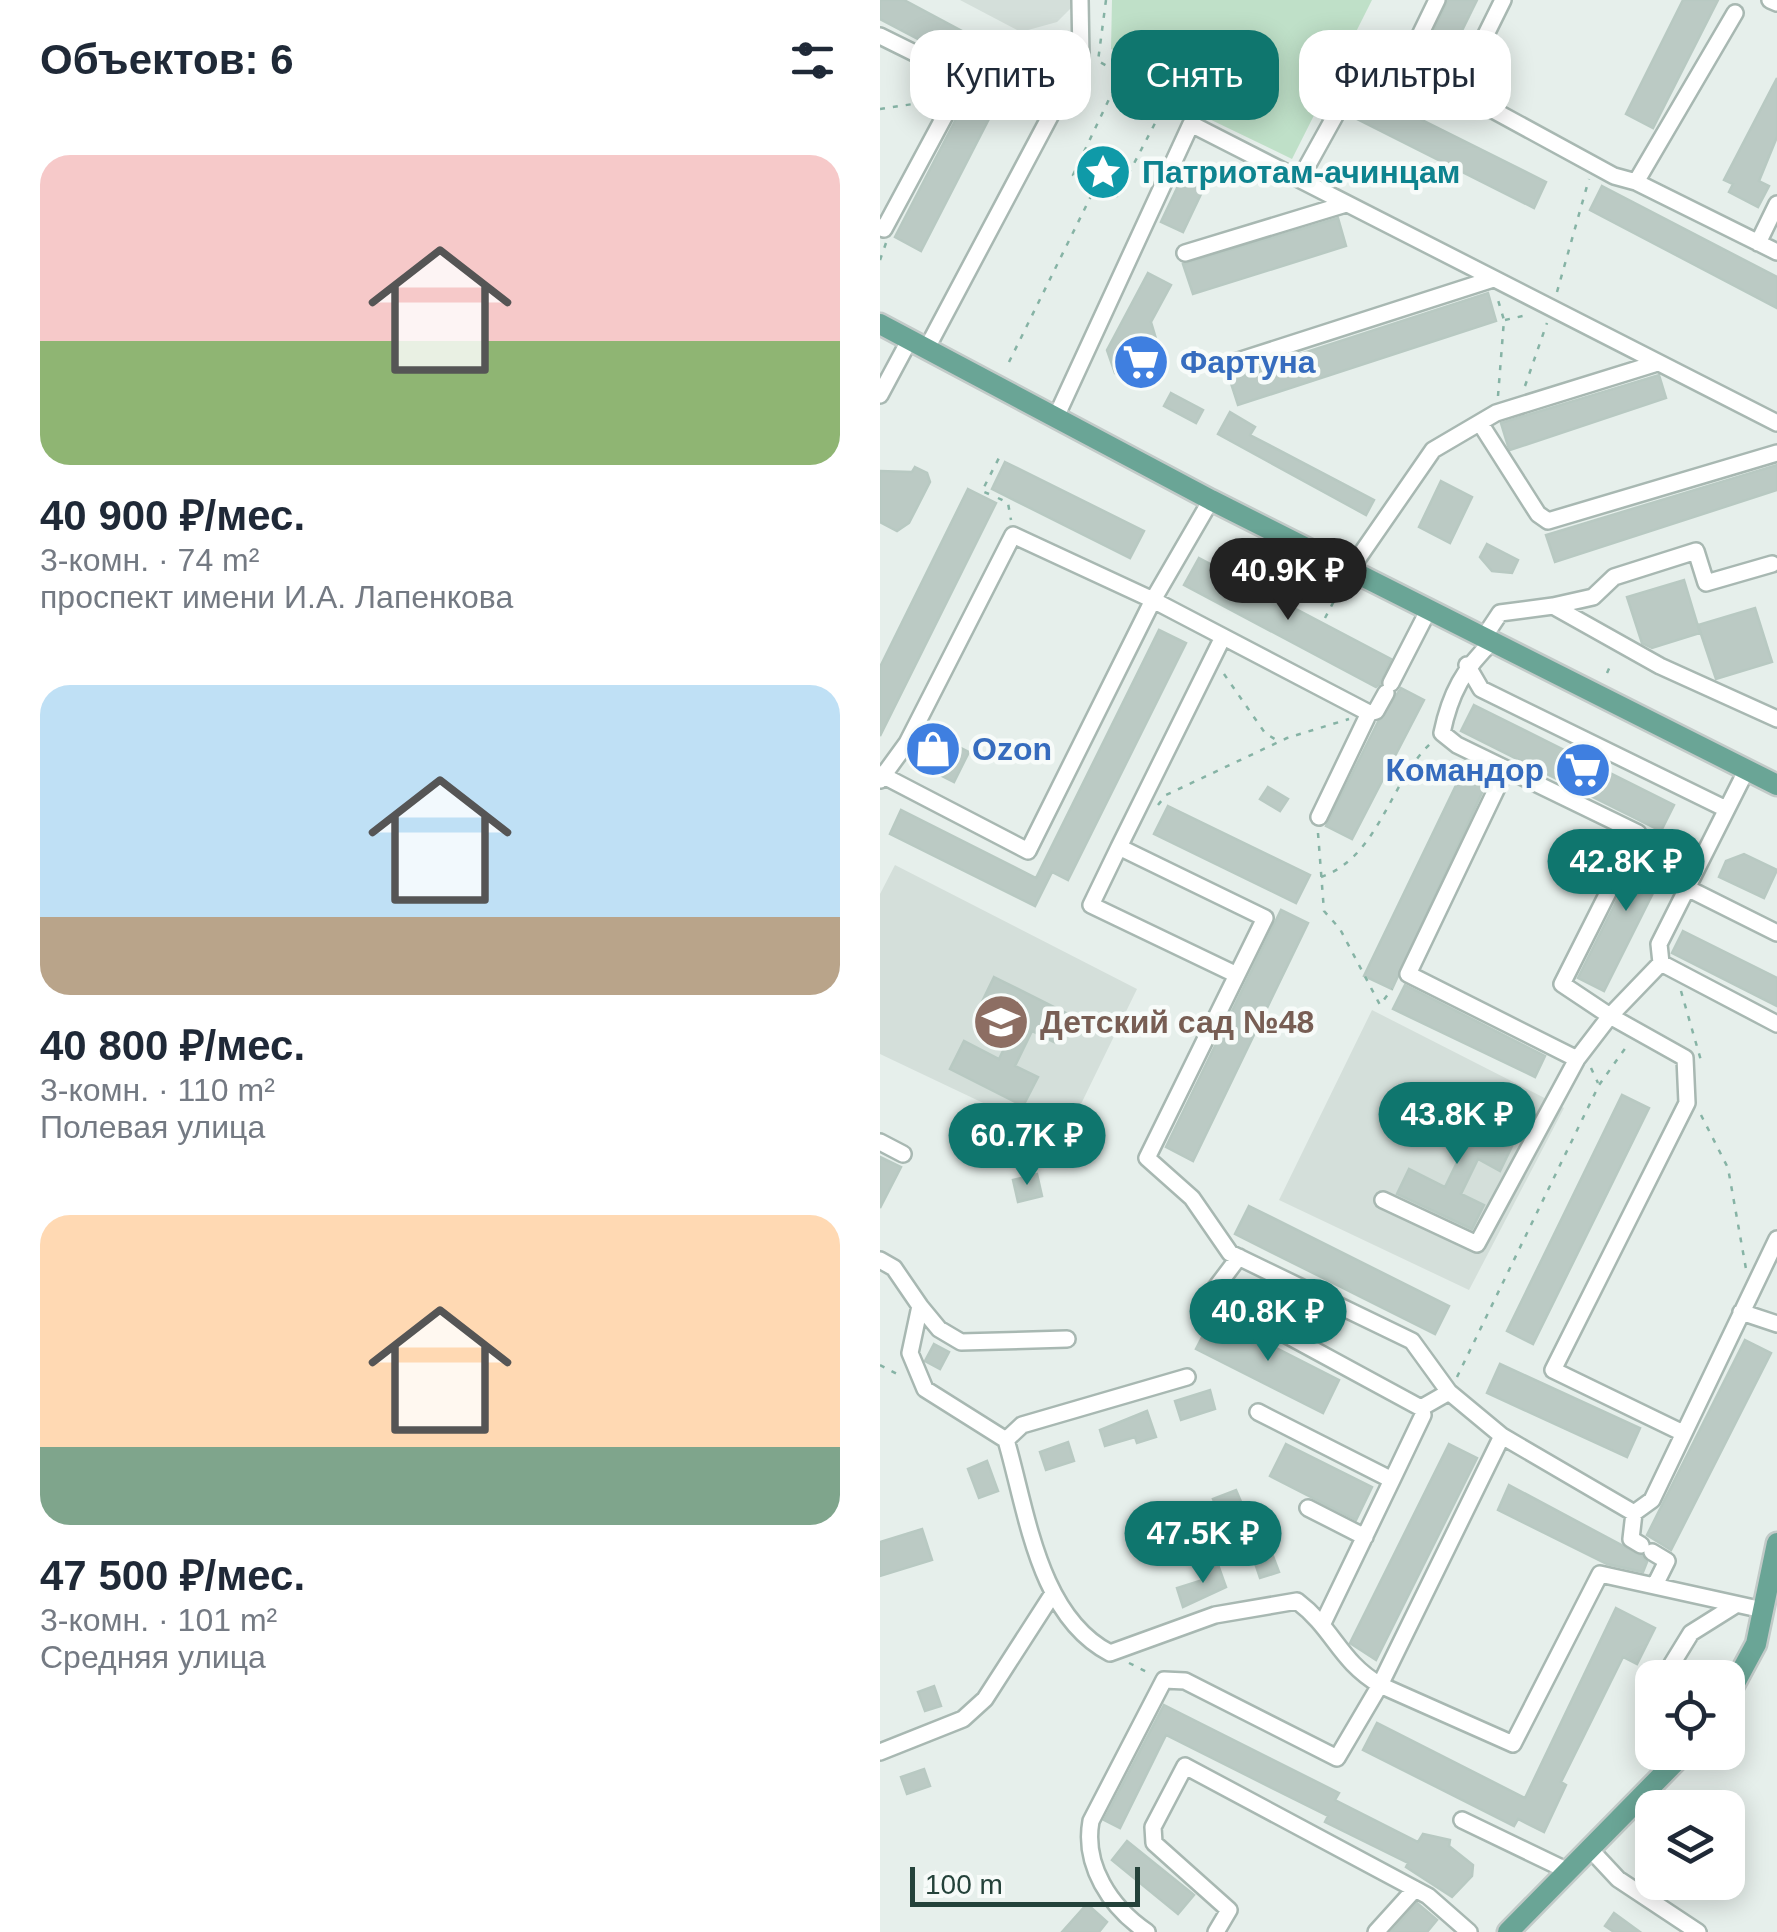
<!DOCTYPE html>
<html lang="ru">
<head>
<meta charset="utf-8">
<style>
	body { margin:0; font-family:Helvetica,sans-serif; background:#f2f2f3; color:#1f2937; height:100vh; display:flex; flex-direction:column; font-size:38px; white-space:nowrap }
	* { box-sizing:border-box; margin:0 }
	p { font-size:32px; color:#747a83 }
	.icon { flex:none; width:55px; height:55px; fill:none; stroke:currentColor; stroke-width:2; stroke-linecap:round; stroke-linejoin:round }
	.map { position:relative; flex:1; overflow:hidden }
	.sheet { display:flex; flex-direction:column; background:#fff; width:880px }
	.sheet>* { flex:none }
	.top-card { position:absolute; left:30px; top:30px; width:715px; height:90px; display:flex; gap:20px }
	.controls { position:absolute; left:755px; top:1660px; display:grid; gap:20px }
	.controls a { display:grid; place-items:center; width:110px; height:110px; border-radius:20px; background:#fff; box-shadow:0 5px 25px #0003; font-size:50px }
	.scale { position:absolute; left:30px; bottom:25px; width:230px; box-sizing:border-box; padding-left:10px; border:5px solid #24423a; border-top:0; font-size:28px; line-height:35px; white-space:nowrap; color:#24423a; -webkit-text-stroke:8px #f7fbf9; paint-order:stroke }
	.price { position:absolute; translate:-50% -85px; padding:0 22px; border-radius:35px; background:#0f766e; color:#fff; font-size:32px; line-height:65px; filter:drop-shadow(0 2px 5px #0008) }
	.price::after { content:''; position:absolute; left:50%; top:60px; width:30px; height:22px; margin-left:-15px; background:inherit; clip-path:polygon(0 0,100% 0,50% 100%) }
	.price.selected { background:#222; color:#fff }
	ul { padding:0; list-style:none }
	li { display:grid; align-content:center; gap:20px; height:530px; padding:0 40px }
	li span { display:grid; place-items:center; height:310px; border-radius:30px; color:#555 }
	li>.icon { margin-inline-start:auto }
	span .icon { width:180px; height:180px; fill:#fffc; stroke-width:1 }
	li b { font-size:42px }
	h2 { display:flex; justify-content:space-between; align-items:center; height:120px; padding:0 40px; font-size:42px }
	.chip { padding:0 35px; border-radius:30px; background:#fff; box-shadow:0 5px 25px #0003; font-size:35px; line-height:90px }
	.chip.selected { background:#0f766e; color:#fff }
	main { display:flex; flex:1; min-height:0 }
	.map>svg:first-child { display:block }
</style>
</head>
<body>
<main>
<section class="sheet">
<h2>Объектов: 6<svg class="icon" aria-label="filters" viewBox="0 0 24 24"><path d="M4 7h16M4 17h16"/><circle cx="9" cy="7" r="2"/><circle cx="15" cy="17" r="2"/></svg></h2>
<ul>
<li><span style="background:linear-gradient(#f6c9c9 60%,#8fb573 0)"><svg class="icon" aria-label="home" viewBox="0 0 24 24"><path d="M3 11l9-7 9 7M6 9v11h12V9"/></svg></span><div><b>40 900 ₽/мес.</b><p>3-комн. · 74 m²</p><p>проспект имени И.А. Лапенкова</p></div></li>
<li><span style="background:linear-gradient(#bfe0f5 75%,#b9a48a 0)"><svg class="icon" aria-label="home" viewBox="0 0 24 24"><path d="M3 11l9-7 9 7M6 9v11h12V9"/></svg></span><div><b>40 800 ₽/мес.</b><p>3-комн. · 110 m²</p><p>Полевая улица</p></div></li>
<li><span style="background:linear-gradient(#ffd9b3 75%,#7fa58c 0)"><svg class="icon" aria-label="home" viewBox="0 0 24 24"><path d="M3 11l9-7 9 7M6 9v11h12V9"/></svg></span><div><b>47 500 ₽/мес.</b><p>3-комн. · 101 m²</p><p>Средняя улица</p></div></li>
</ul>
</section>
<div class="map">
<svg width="897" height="1932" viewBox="0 0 897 1932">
	<rect width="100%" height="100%" fill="#e6efeb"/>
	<path fill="#d4dfda" d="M80,0H190L191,8L177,22L141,32Z
		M15,865L257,989L183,1141L0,1054V894Z
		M492,1010L684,1108L589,1290L399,1200Z"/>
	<path fill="#bfe0c8" d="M232,0H492L412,159L321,115L312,77L290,61L268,69L231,49Z"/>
	<path fill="#bbcac4" stroke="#b8c9c2" stroke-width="2.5" d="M0,0H24L110,46L97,70L0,19Z
		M568,0H597L565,65L543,54Z
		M803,0H838L773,128L746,114Z
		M897,78V137L879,181L889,186L878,207L849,192L853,184L844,180Z
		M482,90L666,182L654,208L469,115Z
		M88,96L114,109L41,251L15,237Z
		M308,165L330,175L303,232L281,222Z
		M722,186L897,277V308L710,210Z
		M458,218L466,246L313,294L303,264Z
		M268,273L291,285L271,322L285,369L249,380L235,373L227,350Z
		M608,293L616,321L358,405L349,377Z
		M779,375L786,398L630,450L628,446L621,423Z
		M291,393L323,410L316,423L284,406Z
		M350,412L375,427L370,435L494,500L486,515L338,434Z
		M125,462L264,531L250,558L112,489Z
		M897,465V490L675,562L666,535Z
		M35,467L47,473L50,482L29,523L17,531L0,522V471L32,472Z
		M561,481L592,497L570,543L539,527Z
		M88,489L116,503L0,736V667Z
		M607,544L638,560L632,573L612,571L600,557Z
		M319,558L511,659L500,684L496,687L304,585Z
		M804,580L820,633L772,648L762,643L747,597Z
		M875,608L892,662L836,679L818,625Z
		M279,630L306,643L188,880L172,872L155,906L10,834L21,810L156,878Z
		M521,688L544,700L472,839L446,826L498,722Z
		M594,705L794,805L781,831L581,731Z
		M53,734L89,752L74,782L38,764Z
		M582,773L606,784L512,989L484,976Z
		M388,787L408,799L400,811L380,799Z
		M288,806L430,875L416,903L274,834Z
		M768,838L794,851L724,991L698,978Z
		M864,854L897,870L884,898L839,877L846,861Z
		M401,910L428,923L313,1161L286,1147Z
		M803,931L897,978V1006L792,953Z
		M114,977L188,1014L174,1042L152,1031L135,1066L158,1077L143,1106L70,1069L84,1041L119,1059L137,1022L101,1004Z
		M525,985L665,1056L655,1077L513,1009Z
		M742,1095L769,1108L653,1344L627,1331Z
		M560,1105L634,1142L620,1171L598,1159L581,1194L604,1205L592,1229L517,1194L529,1169L565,1187L583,1150L547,1132Z
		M0,1157L21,1167L0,1208Z
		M157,1174L162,1196L138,1202L133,1180Z
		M369,1206L569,1306L555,1334L355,1234Z
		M333,1316L459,1380L443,1413L316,1349Z
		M865,1340L891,1353L791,1550L767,1535Z
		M54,1344L69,1352L60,1369L45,1361Z
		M620,1364L760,1428L747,1457L607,1393Z
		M330,1390L335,1409L301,1420L295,1401Z
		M267,1411L276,1437L257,1443L255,1437L225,1446L220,1430Z
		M188,1442L194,1461L166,1470L160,1452Z
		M406,1444L492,1487L476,1520L390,1476Z
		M569,1444L597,1458L496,1660L470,1643Z
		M107,1461L118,1491L99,1498L88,1469Z
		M629,1485L762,1556L767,1562L763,1572L727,1564L618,1510Z
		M356,1490L362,1504L339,1514L333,1499Z
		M42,1529L52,1560L0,1576V1542Z
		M391,1551L399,1572L380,1578L373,1557Z
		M337,1562L346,1587L303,1607L297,1588L326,1579L322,1568Z
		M736,1608L775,1628L757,1664L743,1657L681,1782L686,1785L664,1832L638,1819L634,1826L483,1750L497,1723L645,1798Z
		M54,1686L61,1706L45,1711L38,1692Z
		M284,1705L459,1793L455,1800L538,1842L543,1834L570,1840L569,1846L593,1865L592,1876L572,1897L526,1867L528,1863L445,1822L448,1816L286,1735L240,1828L224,1820Z
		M44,1769L50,1786L27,1794L21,1777Z
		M247,1841L314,1895L298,1914L232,1860Z
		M537,1903L557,1920L547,1932H511Z
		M207,1904L227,1922L219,1932H182Z
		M734,1913L760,1932H734L725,1926Z"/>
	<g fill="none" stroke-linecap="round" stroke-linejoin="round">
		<g stroke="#a8b8b2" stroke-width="20">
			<path id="minor" d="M890,0L897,3
				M0,36L85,78L4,229L0,227
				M524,68L557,0
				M578,91L623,0
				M420,179L491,51L578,91L734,176L756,182L897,252
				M756,182L855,13
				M878,243L897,204
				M305,253L466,204
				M47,348L201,58L200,0
				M355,362L613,279
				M0,395L30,339
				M176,417L311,124L897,423
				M600,423L658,514L668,521L897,453
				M470,570L553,450L616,413L774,364
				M673,606L713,597L734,577L816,551L826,583L892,564
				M343,637L239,847L385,918L267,1158L312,1198L350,1253L532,1341L569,1392L622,1436L754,1513L772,1500L897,1239
				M604,637L620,613L673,606L780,666L897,719
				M613,641C584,668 570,694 562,733L577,745L758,833L682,984L730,1016L697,1059L528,974L626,769
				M587,665L601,689L844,808
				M511,683L549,609
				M489,713L496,711L506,693
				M867,769L779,944L781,963L897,1024
				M0,774L148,851L273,600L331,500
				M0,780L27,743L133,535L273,600L489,713L439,817
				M239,847L211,905L357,975
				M807,888L897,933
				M781,963L730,1016L805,1058L807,1103L673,1370L803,1433
				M0,1142L23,1154
				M503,1200L597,1244L697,1059
				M359,1257L331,1294L541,1408L569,1392
				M0,1260L14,1268L40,1306L30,1353L45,1389L126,1440C147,1511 158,1616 230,1653L335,1615L417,1601C454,1629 459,1661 500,1685L457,1758L305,1681L284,1680L211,1821C203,1865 230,1907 267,1932
				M40,1306L59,1329L81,1342L187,1339
				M861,1312L897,1324
				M378,1412L512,1480L543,1415L541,1408
				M622,1436L500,1685L633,1744L720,1574L883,1610
				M126,1440L142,1425L307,1377
				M428,1508L485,1537
				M754,1513L751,1539L761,1545
				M772,1552L787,1561L775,1585
				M444,1621L512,1480
				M795,1678L787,1672L811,1633L854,1606
				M0,1752L83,1719L105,1699L172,1595
				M582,1820L688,1871
				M710,1849L738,1879L818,1932
				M336,1932L349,1910L274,1843L273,1827L305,1766L548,1896L589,1932
				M496,1932L535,1889"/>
		</g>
		<g stroke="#c2cac8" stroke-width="25">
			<path id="major" d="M0,324L331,500L897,785
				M848,1696L876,1644L897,1543
				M628,1932L805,1752"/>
		</g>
		<path stroke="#86b3a5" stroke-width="2.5" stroke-dasharray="5 8" stroke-linecap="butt" d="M226,0L218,61L241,74L193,175L237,196L283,108L296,115
			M243,74L283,96V108
			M101,81L167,94
			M106,82L181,58
			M0,109L53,101
			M0,260L6,243
			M677,292L709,179
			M625,320L647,315
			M129,362L215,188
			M645,386L667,323
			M618,396L624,320L618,300
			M109,494L102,491L122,452
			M118,498L128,503L131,520
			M445,618L463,584
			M727,673L732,662
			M344,674L385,733L398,741
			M278,805L286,795L407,738L469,719
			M438,833L444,911L460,929L500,1005L512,989
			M441,877C499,857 509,783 550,744
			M801,991L822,1064
			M711,1068L718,1083
			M821,1115L848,1168L866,1269
			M0,1365L21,1376
			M577,1377L719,1085L749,1043
			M249,1663L269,1673"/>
		<use href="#minor" stroke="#fff" stroke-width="15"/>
		<use href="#major" stroke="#6aa596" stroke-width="20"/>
	</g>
	<defs>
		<g id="sight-disc" transform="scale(2.875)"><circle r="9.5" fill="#0f9aa8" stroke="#f7fbf9"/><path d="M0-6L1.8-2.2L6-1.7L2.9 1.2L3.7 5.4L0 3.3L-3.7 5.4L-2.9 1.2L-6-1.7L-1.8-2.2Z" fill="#fff"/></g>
		<g id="supermarket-disc" transform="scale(2.875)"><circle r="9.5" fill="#3f7fe0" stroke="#f7fbf9"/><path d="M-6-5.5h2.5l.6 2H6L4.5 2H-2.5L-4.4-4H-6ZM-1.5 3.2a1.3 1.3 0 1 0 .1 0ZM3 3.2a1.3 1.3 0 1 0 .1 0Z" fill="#fff"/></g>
		<g id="shop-disc" transform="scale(2.875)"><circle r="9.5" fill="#3f7fe0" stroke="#f7fbf9"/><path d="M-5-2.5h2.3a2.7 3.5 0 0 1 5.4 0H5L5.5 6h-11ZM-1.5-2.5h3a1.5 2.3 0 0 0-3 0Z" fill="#fff"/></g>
		<g id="school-disc" transform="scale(2.875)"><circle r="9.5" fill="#8d6e63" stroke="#f7fbf9"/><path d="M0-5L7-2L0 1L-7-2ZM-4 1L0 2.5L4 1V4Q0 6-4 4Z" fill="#fff"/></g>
	</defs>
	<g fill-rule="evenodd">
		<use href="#sight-disc" x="223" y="172"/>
		<use href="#supermarket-disc" x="261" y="362"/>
		<use href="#shop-disc" x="53" y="749"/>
		<use href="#supermarket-disc" x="703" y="770"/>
		<use href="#school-disc" x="121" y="1022"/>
	</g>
	<g text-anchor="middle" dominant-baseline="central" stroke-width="9" stroke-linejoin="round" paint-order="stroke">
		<g font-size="32" font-weight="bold" fill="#0d838f" stroke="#f7fbf9" text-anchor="start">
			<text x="262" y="172">Патриотам-ачинцам</text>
		</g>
		<g font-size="32" font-weight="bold" fill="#366cbe" stroke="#f7fbf9" text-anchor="start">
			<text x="300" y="362">Фартуна</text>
			<text x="92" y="749">Ozon</text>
			<text x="664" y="770" text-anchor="end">Командор</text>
		</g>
		<g font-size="32" font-weight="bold" fill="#785e54" stroke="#f7fbf9" text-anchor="start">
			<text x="160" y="1022">Детский сад №48</text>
		</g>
	</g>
</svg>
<div class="controls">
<a><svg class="icon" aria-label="locate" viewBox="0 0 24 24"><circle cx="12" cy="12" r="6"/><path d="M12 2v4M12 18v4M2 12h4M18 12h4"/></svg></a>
<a><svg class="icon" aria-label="layers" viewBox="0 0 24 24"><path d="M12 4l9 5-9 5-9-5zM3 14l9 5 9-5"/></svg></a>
</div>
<div class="scale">100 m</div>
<b class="price selected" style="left:408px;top:623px">40.9K ₽</b>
<b class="price" style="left:746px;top:914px">42.8K ₽</b>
<b class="price" style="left:577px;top:1167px">43.8K ₽</b>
<b class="price" style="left:147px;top:1188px">60.7K ₽</b>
<b class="price" style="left:388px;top:1364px">40.8K ₽</b>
<b class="price" style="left:323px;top:1586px">47.5K ₽</b>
<div class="top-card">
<a class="chip">Купить</a>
<a class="chip selected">Снять</a>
<a class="chip">Фильтры</a>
</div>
</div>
</main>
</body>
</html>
